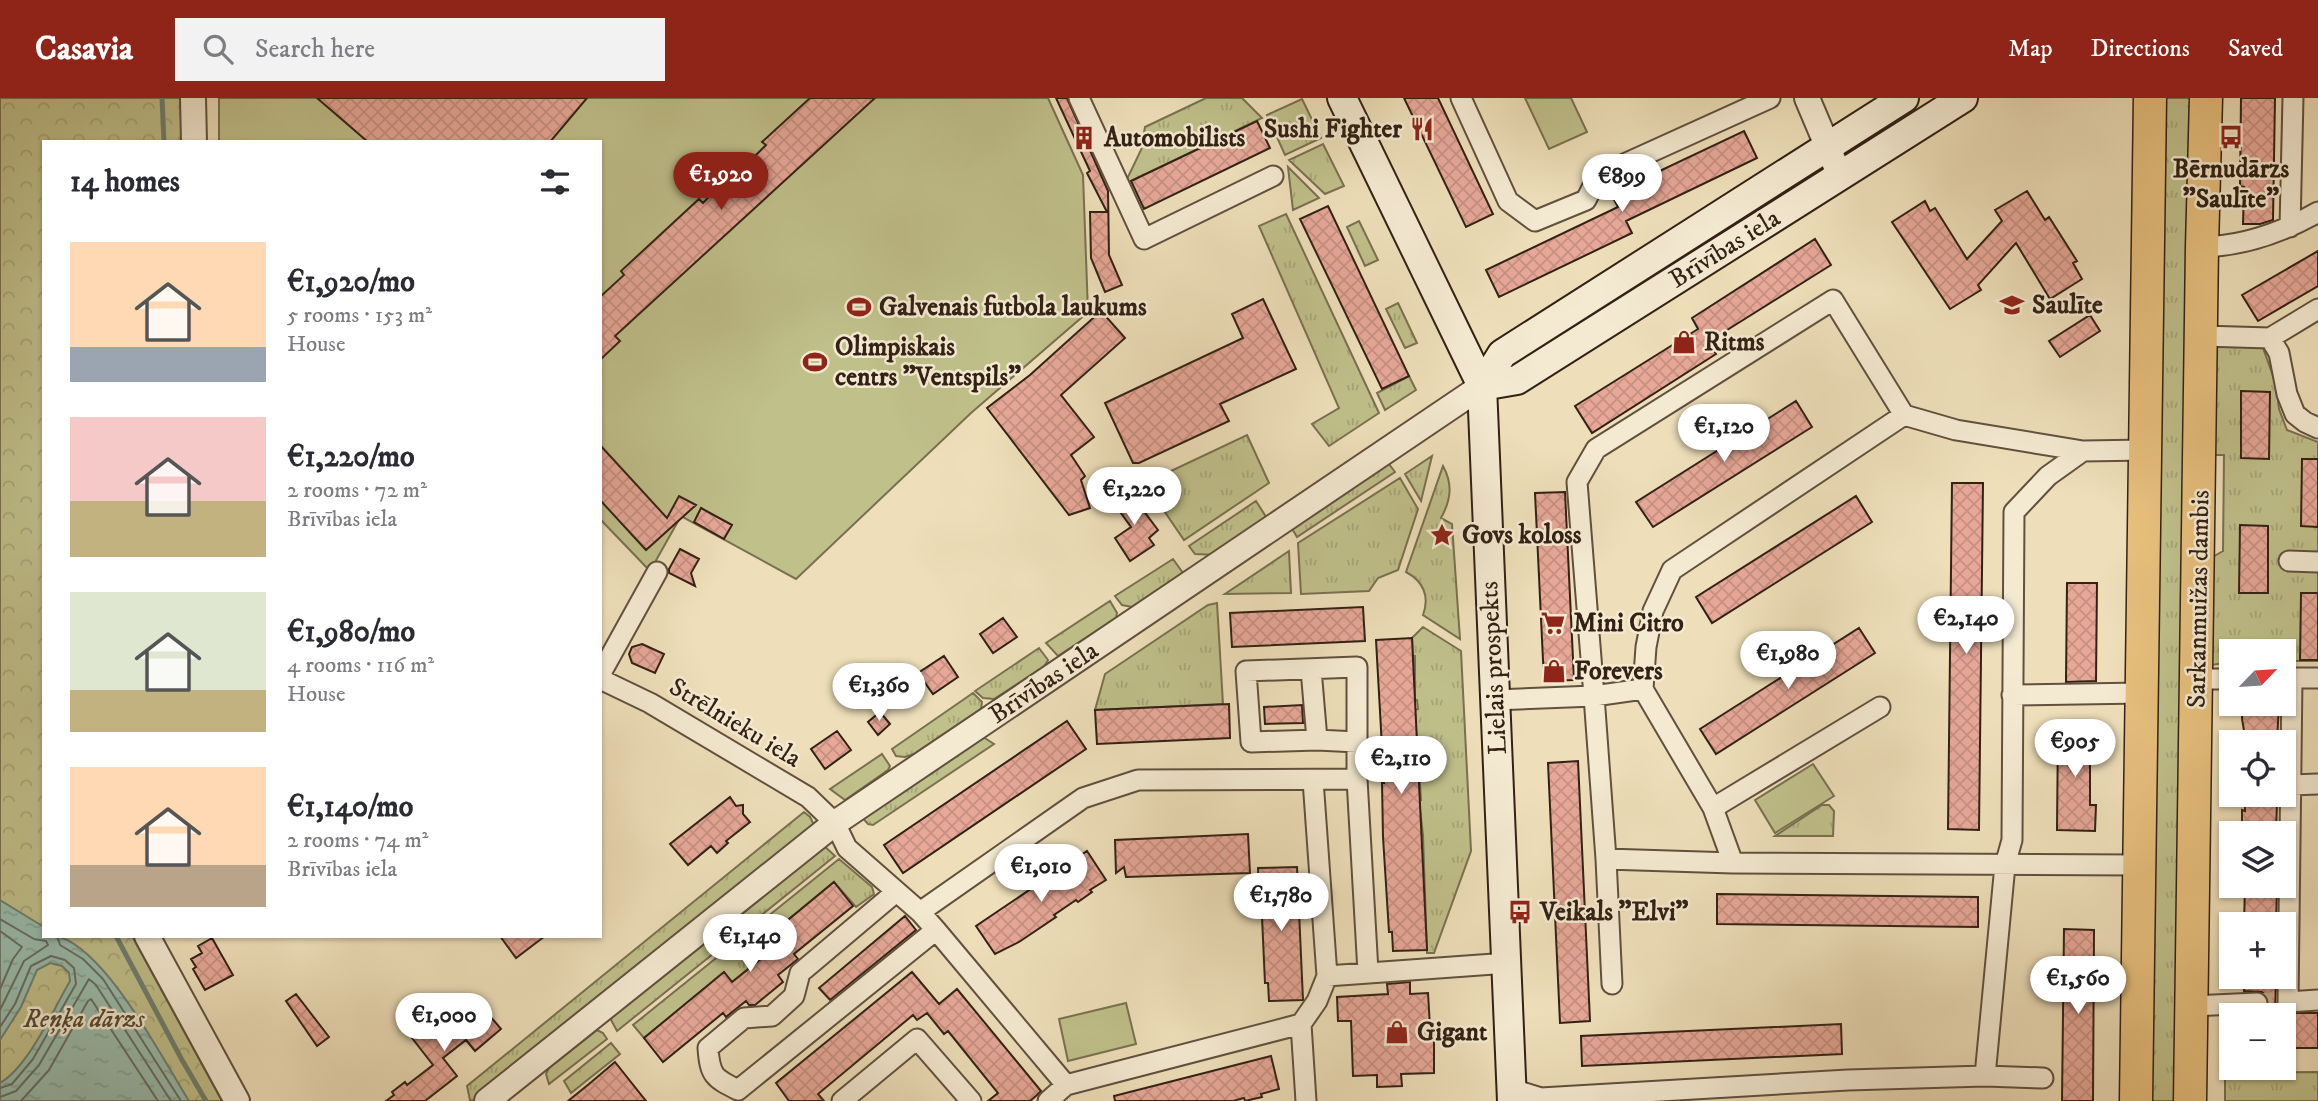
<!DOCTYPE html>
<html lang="en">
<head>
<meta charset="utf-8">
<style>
	body { margin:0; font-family:"IM FELL DW Pica",serif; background:#f2f2f3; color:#2b2b33; height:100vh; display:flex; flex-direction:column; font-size:26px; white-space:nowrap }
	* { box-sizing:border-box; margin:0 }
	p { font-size:23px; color:#7c7c81 }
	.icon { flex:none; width:38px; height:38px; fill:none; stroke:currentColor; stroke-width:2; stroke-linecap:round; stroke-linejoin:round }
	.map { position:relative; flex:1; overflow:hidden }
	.details { position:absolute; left:42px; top:42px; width:560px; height:798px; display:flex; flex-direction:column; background:#fff; border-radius:0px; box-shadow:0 2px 5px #0004 }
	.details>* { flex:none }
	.needle { width:46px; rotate:65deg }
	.tools { position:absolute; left:2219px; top:541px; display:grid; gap:14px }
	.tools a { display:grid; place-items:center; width:77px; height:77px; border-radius:0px; background:#fff; box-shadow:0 2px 5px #0004; font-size:35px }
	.price { position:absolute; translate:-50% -60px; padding:0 16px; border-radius:24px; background:#fff; color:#222; font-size:23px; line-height:46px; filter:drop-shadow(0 2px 4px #0008) }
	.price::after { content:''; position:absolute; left:50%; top:42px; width:21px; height:16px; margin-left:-10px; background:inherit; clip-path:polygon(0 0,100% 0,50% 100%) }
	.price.active { background:#8f2418; color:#fff }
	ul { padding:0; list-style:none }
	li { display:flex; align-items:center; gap:21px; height:175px; padding:0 28px }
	li span { display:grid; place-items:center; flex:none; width:196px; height:140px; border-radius:0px; color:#555 }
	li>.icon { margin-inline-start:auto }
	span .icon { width:84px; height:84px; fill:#fffc; stroke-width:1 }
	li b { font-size:30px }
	h2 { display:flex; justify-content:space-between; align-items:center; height:84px; padding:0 28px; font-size:30px }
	header { display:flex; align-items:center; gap:42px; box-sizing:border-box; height:98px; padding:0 35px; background:#8f2418; color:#fff }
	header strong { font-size:33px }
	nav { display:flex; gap:38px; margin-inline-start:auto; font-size:24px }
	.search { width:490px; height:63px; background:#f2f2f3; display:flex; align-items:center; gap:18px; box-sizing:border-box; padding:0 24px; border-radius:0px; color:#7c7c81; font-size:26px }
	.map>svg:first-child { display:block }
</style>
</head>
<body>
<header>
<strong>Casavia</strong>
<div class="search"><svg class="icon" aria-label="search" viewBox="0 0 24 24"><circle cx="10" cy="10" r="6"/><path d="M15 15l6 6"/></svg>Search here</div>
<nav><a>Map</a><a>Directions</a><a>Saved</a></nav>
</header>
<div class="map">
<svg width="2318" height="1003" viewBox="0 0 2318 1003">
	<defs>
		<pattern id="grass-tufts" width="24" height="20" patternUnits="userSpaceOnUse" patternTransform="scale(1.75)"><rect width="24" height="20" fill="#c0c08b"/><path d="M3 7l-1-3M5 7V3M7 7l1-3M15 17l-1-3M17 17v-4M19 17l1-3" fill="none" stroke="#a5a577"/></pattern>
		<pattern id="park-crowns" width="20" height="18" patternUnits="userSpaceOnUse" patternTransform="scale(1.75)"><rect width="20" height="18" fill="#c0c08b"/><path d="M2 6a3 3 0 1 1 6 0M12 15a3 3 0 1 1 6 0" fill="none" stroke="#a5a577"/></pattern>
		<pattern id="water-ripples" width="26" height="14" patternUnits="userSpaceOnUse" patternTransform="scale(1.75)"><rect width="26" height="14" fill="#99bdaf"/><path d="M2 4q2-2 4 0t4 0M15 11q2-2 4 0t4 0" fill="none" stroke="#84a296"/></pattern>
		<pattern id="building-cross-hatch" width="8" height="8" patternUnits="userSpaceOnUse" patternTransform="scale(1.75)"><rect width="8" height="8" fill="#e7a898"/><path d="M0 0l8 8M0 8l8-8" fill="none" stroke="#c79082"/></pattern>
	</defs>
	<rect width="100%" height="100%" fill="#eedfba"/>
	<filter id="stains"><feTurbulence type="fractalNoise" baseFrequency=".00286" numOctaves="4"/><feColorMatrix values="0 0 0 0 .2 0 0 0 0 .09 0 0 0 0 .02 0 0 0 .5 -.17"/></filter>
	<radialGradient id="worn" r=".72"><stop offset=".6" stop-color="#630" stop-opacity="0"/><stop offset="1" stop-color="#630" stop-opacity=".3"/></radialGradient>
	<path fill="url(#grass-tufts)" stroke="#797050" stroke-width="2" d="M1206,0H1242L1262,20L1127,85L1126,83L1141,52L1145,29Z
		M2156,0H2194L2184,1003H2147Z
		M1302,1L1321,40L1285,57L1267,17Z
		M1323,46L1344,88L1325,96L1289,62Z
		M1288,69L1319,100L1293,112Z
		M1286,116L1379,315L1329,348L1312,326L1339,310L1259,128Z
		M1359,123L1378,162L1365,168L1347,129Z
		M1398,205L1417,245L1405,250L1386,211Z
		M2213,247L2263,250L2276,286L2279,311L2287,332L2318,344V563H2284V553H2231V564L2212,567L2210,562L2211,460L2223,453L2224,357H2210Z
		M1409,278L1416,292L1385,312L1377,295Z
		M1247,337L1269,385L1184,442L1156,401L1160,395L1152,382Z
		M1432,358L1421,403L1405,376Z
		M1389,366L1395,374L1297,439L1291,429Z
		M1443,368C1453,386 1451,402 1441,420L1452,426L1460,541L1423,517C1430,498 1423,483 1406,474Z
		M1400,380L1418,411L1398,472L1378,480L1369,493L1301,496L1298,445Z
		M1256,403L1268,422L1218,457L1195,456L1189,448Z
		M1289,453L1291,495L1225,496Z
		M1173,461L1183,475L1132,509L1122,507L1115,498Z
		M1110,503L1117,515L1116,520L1058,558L1046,545Z
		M1217,505L1223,606L1095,612L1105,576L1208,507Z
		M1423,529L1461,553L1471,753L1434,855H1427L1423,737L1419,702H1421L1418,656L1420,655L1419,646H1417L1415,612L1418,611L1417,602H1415V558H1413L1412,540Z
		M1039,550L1048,562L1044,569L994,601L983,600L975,593Z
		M973,595L982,604L981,611L914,656L905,659L896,658L892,651Z
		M980,637L994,646L873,727L868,726L860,717Z
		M882,656L890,668L888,672L845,702L830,691Z
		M1822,707H1829L1834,713L1833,738H1775Z
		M804,714L810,719L814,727L477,1003L470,1002L467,988Z
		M823,747L835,758L617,933L610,920Z
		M839,761L872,789L874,796L856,809L834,784L754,850L762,860L732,884L724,875L644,940L633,927Z
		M597,932L603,935L607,941L549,986L546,976L549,970Z
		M611,945L620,956L571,995L564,983Z
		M2318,974V1003H2225V975Z"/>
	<path fill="url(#park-crowns)" stroke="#797050" stroke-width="2" d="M0,0H180L182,44H44V838H132L222,1003H0Z"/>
	<path fill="#c0c08b" stroke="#797050" stroke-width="2" d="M219,0H1048L1083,77L1088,214L971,315L796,481L681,418L650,473L600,421V44H219Z
		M1525,0H1571L1587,34L1549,51Z
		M1813,666L1834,698L1775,735L1755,702Z
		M1126,905L1136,946L1068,963L1059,921Z"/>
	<path fill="url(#water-ripples)" stroke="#707f71" stroke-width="2" d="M0,802L44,829V838C49,838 55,837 60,839C108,855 162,960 189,1003H0V985C29,968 53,912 70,883L69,875L62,868L50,865L37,872L21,909L0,942Z"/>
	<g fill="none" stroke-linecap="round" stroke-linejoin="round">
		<path stroke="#666f62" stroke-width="2" d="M0,821L34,841L46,843L48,847L24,863L0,912
			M0,833L22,849L13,861L0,891
			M57,838L60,847L83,861L103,881L181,1003
			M0,929L15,906L31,868L51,858L65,862L74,870L76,886L33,961L12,986L0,990
			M0,999L16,993L39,967L89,881L96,887L171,1003
			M21,1003L49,972L88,903L91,901L158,1003"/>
		<path stroke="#707f71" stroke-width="5" d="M162,0L164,44
			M116,838L182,962L206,1003"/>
	</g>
	<path fill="url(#building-cross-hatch)" stroke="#322114" stroke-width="2" d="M317,0H587L550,44H368Z
		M810,0H875L615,238L620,243L600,262V199L624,177L621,173L699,101L703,105L735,71L751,62L766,47L762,44Z
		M1056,0H1067L1108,93L1109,157L1122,187L1105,194L1091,160L1090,114H1107L1087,75L1090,73Z
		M1404,0H1438L1493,116L1466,129Z
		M2241,0H2275L2273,122L2260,126H2243L2244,89L2240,88Z
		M1257,23L1270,50L1144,111L1131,83Z
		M1744,33L1757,60L1626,123L1632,135L1499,199L1486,172L1618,109L1611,96Z
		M2027,93L2045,122L2049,119L2077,163L2073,165L2082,181L2050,201L2016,145L1978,187L1981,192L1950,211L1892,124L1925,103L1930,113L1935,110L1967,161L2002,123L1995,112Z
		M1328,108L1409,278L1382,291L1300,121Z
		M1815,141L1831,167L1708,244L1716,256L1592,335L1575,308L1698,231L1692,220Z
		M2318,153V188L2258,223L2242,197Z
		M1263,201L1296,271L1220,306L1229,323L1139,365H1133L1105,305L1243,240L1232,216Z
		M1101,213L1125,240L1061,297L1094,339L1071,357L1085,378L1081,382L1090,410L1069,417L987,310L1030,277Z
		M2090,217L2100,233L2060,259L2049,243Z
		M2241,293L2270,294L2269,361L2241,360Z
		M1796,303L1812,329L1653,429L1636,404Z
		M600,347L667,420L679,398L696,407L646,452L600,402Z
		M2302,361H2318V429L2301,428Z
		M1952,385H1983L1979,732L1948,731Z
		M1128,392L1158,432L1149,440L1154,447L1130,463L1115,440L1131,429L1113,404Z
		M1565,394L1574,582L1544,583L1535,395Z
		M1856,398L1872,424L1712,525L1696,499Z
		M701,410L732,427L724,441L694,424Z
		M2240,427L2268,428V495H2239Z
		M680,451L699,461L691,475L695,488L669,475V471Z
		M2067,485H2097L2096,583L2066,584Z
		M2301,495H2318V562H2300Z
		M1363,509L1365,543L1232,549L1230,515Z
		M1003,520L1017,539L993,555L980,536Z
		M1859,530L1875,555L1716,656L1700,631Z
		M1412,540L1427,852L1393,853L1392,834H1389L1383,739L1382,685H1384L1376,542Z
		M642,546L664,556L655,575L632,565L629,556L632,549Z
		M944,558L958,579L933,596L918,575Z
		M1229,606L1230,640L1097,646L1095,612Z
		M2246,606H2279L2277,644H2246L2242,621V607Z
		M1302,607L1303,625L1265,626L1264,609Z
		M880,614L890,626L878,637L868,624Z
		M1067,623L1086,651L903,775L884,747Z
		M2058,630H2096V656H2090V707H2096L2095,733L2057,732Z
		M837,633L851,652L825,671L811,651Z
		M1578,663L1590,923L1560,925L1548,665Z
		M2250,696H2265L2264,704H2277L2276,735H2242V712L2245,713V704H2250Z
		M730,699L736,708L743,707V716L750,724L726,743L728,745L717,755L711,748L688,767L670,746Z
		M1248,736L1250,775L1126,779L1124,769L1116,775L1115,742Z
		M1087,753L1106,782L1090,792L1092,794L1078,804L1076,802L1054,817L1056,819L1019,844L995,856L976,828Z
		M1297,769L1303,902L1269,903L1268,885H1265L1261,797H1259L1258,770Z
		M834,784L853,808L794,856L798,861L778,877L783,884L755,907H749L746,903L726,919L723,915L663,964L644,940L724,874L732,884L762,860L754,850Z
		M2245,788H2277L2276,826H2244Z
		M1717,796L1978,799V829L1717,826Z
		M905,818L916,832L830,902L819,890Z
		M2064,831L2094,832L2093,1003H2062Z
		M500,838H545L516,860Z
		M212,840L233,877L205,892L193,871L196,869L191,861L202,855L198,848Z
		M912,874L939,906L957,891L1041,993L1037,997L1030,1003H988L998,995L948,933L944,936L927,915L917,922L913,917L818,996L824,1003H789L776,985Z
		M2245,878H2276L2275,917H2259L2268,910V899L2262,894L2244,893Z
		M1410,884V896L1428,895L1430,929H1434V975L1401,976L1402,988L1377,989V977L1353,978L1351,923H1338L1337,899L1388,896L1387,886Z
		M296,896L329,939L317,948L286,903Z
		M484,911L501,931L475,953L466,942L443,960L457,978L425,1003H386L394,997L392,994L405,984L407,987L433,967L412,940L442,915L452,932L474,914L476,918Z
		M2284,915H2318V950H2284Z
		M1841,926L1842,956L1582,968L1581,938Z
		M1271,958L1279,991L1261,996L1262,999L1245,1003L1244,1000L1233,1003H1115L1114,998Z
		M615,964L646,1003H568L589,986Z"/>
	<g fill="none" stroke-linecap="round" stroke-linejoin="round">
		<path stroke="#c8b999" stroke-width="19" stroke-dasharray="19 10" stroke-linecap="butt" d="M2257,905L2272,904"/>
		<g stroke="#61503e" stroke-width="23">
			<path id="minor" d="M1079,0L1144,141L1273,78
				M1461,0L1508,103L1535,123L1586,102L1598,78L1770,0
				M2290,129L2293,0
				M2202,149C2243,148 2283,134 2318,114
				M2202,238L2270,240L2318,211
				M2270,240L2279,255L2287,296L2295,316L2305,324L2318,330
				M1904,317L1672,472L1653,513L1646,549L1643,591L1594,598L1606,761L1733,765L2138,767
				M2289,463L2318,464
				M1311,571L1317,642L1251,644L1246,573L1357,569V681L1368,874
				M600,577L657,474
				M2284,580H2318
				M2292,580L2288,904L2318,902
				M600,581L650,605L808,699L835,725L847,750L920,814L936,832L1066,987
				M2198,581H2231
				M1643,591L1713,710L1733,765
				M2012,597L2142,595
				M1495,602L1594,598L1577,384L1596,351L1833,202L1904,317L1956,332L2083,353
				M1317,642L1357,644
				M2291,687L2318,686
				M1713,710L1880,609
				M1606,761L1612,886
				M896,794L800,875L794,898L772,918L744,920L708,950C710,978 714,980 738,992L936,832
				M920,814L1083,700L1138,682L1357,681
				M1327,878L1508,865
				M2192,908L2257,905
				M1985,978L2005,767L2012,742L2014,414L2048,378L2083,353L2146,352
				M1512,991L1541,1000L1848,982L1985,978L2043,980
				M842,1003L917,941L971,1003
				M1048,1003L1066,987L1301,926
				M1306,1003L1301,926L1317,903L1327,878L1313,682"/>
		</g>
		<g stroke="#61503e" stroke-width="28">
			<path id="tertiary" d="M193,0L194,44
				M1807,0L1840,78
				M147,838L237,1003
				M487,1003L835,725L1482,288"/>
		</g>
		<g stroke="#322114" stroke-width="32">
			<path id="secondary" d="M1342,0L1482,288L1512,1003
				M1482,288L1517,282L1963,0
				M1482,288L1502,256L1904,0"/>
		</g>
		<g stroke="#322114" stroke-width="35">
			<path id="primary" d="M2136,1003L2150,0
				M2190,1003L2202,149L2206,0"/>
		</g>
		<use href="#minor" stroke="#f4ead2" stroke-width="19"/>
		<use href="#tertiary" stroke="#f4ead2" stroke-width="24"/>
		<use href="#secondary" stroke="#f4ead2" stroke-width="28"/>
		<use href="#primary" stroke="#e7c07d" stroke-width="32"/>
	</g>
	<defs>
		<g id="restaurant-bare" transform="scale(1.89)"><path d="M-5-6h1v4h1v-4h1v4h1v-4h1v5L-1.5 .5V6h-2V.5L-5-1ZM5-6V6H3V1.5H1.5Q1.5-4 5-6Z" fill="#8f2418" stroke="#f4ead2" stroke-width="2.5" paint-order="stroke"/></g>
		<g id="bus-bare" transform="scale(1.89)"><path d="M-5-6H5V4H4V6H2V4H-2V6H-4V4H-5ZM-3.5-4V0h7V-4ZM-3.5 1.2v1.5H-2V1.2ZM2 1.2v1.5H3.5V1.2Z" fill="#8f2418" stroke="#f4ead2" stroke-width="2.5" paint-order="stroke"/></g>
		<g id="building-bare" transform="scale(1.89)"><path d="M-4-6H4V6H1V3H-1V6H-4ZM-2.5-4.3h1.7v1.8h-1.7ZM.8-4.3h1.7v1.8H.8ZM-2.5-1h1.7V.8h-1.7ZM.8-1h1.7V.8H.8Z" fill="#8f2418" stroke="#f4ead2" stroke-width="2.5" paint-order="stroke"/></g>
		<g id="school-bare" transform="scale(1.89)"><path d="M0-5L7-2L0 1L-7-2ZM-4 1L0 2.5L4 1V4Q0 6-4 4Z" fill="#8f2418" stroke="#f4ead2" stroke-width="2.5" paint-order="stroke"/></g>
		<g id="stadium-bare" transform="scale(1.89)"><path d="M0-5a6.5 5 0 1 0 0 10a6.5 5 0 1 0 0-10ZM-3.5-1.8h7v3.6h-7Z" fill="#8f2418" stroke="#f4ead2" stroke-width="2.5" paint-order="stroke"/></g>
		<g id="shop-bare" transform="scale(1.89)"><path d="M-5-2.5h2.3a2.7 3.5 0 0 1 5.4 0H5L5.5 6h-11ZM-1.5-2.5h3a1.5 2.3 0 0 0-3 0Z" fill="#8f2418" stroke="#f4ead2" stroke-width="2.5" paint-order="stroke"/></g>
		<g id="sight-bare" transform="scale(1.89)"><path d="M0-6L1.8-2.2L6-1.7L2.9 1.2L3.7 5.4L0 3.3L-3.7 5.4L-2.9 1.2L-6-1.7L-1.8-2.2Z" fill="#8f2418" stroke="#f4ead2" stroke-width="2.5" paint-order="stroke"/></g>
		<g id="supermarket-bare" transform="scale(1.89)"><path d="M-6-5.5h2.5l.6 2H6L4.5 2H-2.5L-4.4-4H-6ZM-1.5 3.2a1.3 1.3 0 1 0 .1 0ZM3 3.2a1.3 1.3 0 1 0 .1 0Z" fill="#8f2418" stroke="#f4ead2" stroke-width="2.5" paint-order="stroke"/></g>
	</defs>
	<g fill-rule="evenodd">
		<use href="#restaurant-bare" x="1422" y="31"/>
		<use href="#bus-bare" x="2231" y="39"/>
		<use href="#building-bare" x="1084" y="40"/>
		<use href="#school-bare" x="2012" y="207"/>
		<use href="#stadium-bare" x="859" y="209"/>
		<use href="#shop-bare" x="1684" y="244"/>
		<use href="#stadium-bare" x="815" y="264"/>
		<use href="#sight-bare" x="1442" y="437"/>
		<use href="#supermarket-bare" x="1553" y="525"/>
		<use href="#shop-bare" x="1554" y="573"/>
		<use href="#bus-bare" x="1520" y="814"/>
		<use href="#shop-bare" x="1397" y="934"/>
	</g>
	<g text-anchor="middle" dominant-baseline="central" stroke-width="5" stroke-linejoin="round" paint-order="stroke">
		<g font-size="26" font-weight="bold" fill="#322114" stroke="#f4ead2" text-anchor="start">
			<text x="1402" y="31" text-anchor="end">Sushi Fighter</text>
			<text x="1104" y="40">Automobilists</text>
			<text x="2231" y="71" text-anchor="middle">Bērnudārzs<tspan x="2231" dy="30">"Saulīte"</tspan></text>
			<text x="2032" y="207">Saulīte</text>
			<text x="879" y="209">Galvenais futbola laukums</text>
			<text x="1704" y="244">Ritms</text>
			<text x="835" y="249">Olimpiskais<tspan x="835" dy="30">centrs "Ventspils"</tspan></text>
			<text x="1462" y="437">Govs koloss</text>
			<text x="1573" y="525">Mini Citro</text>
			<text x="1574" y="573">Forevers</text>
			<text x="1540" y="814">Veikals "Elvi"</text>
			<text x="1417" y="934">Gigant</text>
		</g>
		<g font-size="26" fill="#322114" stroke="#f4ead2">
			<text transform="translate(1725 151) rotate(-32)">Brīvības iela</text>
			<text transform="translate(2199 501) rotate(-89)">Sarkanmuižas dambis</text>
			<text transform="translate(1494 570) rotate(-93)">Lielais prospekts</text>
			<text transform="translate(1044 585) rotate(-34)">Brīvības iela</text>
			<text transform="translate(735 625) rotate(31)">Strēlnieku iela</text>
		</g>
		<g font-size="26" font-style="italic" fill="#564932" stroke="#f4ead2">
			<text x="84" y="921">Reņķa dārzs</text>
		</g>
	</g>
	<rect width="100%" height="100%" filter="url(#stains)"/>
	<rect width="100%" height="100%" fill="url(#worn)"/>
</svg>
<div class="tools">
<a><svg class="needle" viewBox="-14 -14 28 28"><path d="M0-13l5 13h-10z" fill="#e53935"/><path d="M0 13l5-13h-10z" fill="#7c7c81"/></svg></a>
<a><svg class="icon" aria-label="locate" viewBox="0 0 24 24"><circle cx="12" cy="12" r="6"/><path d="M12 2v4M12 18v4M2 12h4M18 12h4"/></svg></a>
<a><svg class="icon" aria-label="layers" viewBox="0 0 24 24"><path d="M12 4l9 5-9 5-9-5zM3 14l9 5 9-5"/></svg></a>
<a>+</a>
<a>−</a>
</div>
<b class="price active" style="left:721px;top:114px">€1,920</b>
<b class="price" style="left:1622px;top:116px">€899</b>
<b class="price" style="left:1724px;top:366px">€1,120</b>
<b class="price" style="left:1134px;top:429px">€1,220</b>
<b class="price" style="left:1966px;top:558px">€2,140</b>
<b class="price" style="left:1788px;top:593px">€1,980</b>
<b class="price" style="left:879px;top:625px">€1,360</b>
<b class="price" style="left:2075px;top:681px">€905</b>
<b class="price" style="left:1401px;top:698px">€2,110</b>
<b class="price" style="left:1041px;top:806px">€1,010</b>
<b class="price" style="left:1281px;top:835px">€1,780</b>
<b class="price" style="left:750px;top:876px">€1,140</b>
<b class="price" style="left:2078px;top:918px">€1,560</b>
<b class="price" style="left:444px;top:955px">€1,000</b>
<section class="details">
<h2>14 homes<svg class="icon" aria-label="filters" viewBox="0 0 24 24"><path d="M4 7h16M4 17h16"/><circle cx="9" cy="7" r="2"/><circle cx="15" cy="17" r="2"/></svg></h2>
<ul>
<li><span style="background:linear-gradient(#ffd9b3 75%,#9aa5b1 0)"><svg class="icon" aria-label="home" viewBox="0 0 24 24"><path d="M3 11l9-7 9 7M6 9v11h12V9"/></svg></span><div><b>€1,920/mo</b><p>5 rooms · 153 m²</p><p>House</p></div></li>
<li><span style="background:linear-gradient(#f6c9c9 60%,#c2b280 0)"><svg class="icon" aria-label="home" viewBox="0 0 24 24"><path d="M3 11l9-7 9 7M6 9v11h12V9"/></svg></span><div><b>€1,220/mo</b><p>2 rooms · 72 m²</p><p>Brīvības iela</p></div></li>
<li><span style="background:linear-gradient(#dfe7d0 70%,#c2b280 0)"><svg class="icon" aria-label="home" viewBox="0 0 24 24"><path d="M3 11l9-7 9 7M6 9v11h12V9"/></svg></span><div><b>€1,980/mo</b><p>4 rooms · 116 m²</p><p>House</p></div></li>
<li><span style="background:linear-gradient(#ffd9b3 70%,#b9a48a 0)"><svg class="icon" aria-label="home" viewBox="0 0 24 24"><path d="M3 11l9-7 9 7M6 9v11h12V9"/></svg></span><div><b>€1,140/mo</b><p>2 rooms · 74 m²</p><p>Brīvības iela</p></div></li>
</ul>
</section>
</div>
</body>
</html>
